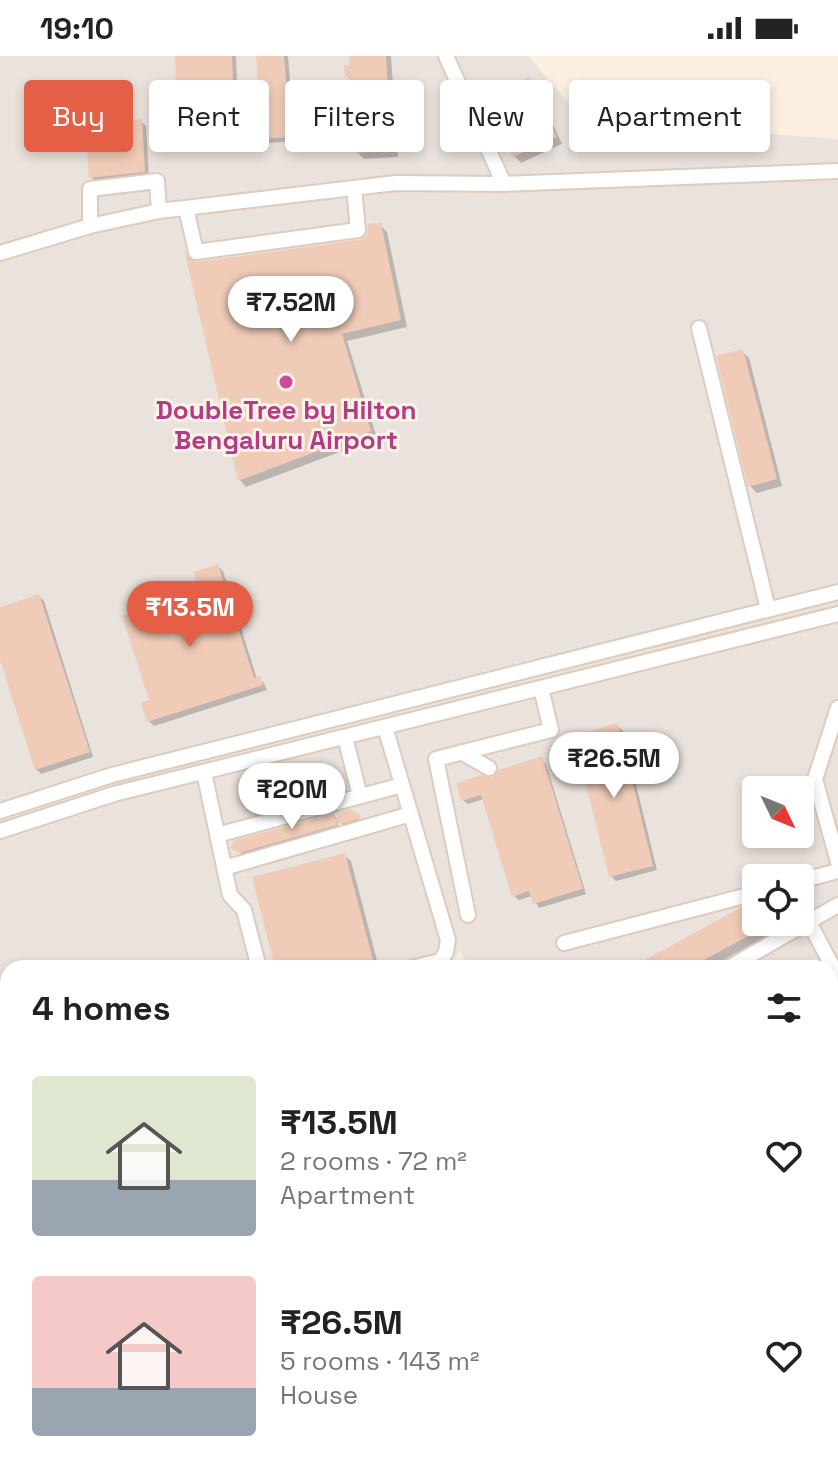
<!DOCTYPE html>
<html lang="en">
<head>
<meta charset="utf-8">
<style>
	body { margin:0; font-family:"Space Grotesk",sans-serif; background:#f6f6f6; color:#222; height:100vh; display:flex; flex-direction:column; font-size:30px; white-space:nowrap }
	* { box-sizing:border-box; margin:0 }
	p { font-size:26px; color:#767676 }
	.icon { flex:none; width:44px; height:44px; fill:none; stroke:currentColor; stroke-width:2; stroke-linecap:round; stroke-linejoin:round }
	.map { position:relative; flex:1; overflow:hidden }
	.details { position:absolute; left:0px; top:904px; width:838px; height:514px; display:flex; flex-direction:column; background:#fff; border-radius:24px 24px 0 0; box-shadow:0 4px 12px #0003 }
	.details>* { flex:none }
	.banner { position:absolute; left:24px; top:24px; width:790px; height:72px; display:flex; gap:16px }
	.needle { width:52px; rotate:133deg }
	.buttons { position:absolute; left:742px; top:720px; display:grid; gap:16px }
	.buttons a { display:grid; place-items:center; width:72px; height:72px; border-radius:8px; background:#fff; box-shadow:0 4px 12px #0003; font-size:40px }
	.price { position:absolute; translate:-50% -68px; padding:0 18px; border-radius:28px; background:#fff; color:#222; font-size:26px; line-height:52px; filter:drop-shadow(0 2px 4px #0008) }
	.price::after { content:''; position:absolute; left:50%; top:48px; width:24px; height:18px; margin-left:-12px; background:inherit; clip-path:polygon(0 0,100% 0,50% 100%) }
	.price.active { background:#e55e46; color:#fff }
	ul { padding:0; list-style:none }
	li { display:flex; align-items:center; gap:24px; height:200px; padding:0 32px }
	li span { display:grid; place-items:center; flex:none; width:224px; height:160px; border-radius:8px; color:#555 }
	li>.icon { margin-inline-start:auto }
	span .icon { width:96px; height:96px; fill:#fffc; stroke-width:1 }
	li b { font-size:34px }
	h2 { display:flex; justify-content:space-between; align-items:center; height:96px; padding:0 32px; font-size:34px }
	.tag { padding:0 28px; border-radius:8px; background:#fff; box-shadow:0 4px 12px #0003; font-size:28px; line-height:72px }
	.tag.active { background:#e55e46; color:#fff }
	.status { display:flex; justify-content:space-between; align-items:center; height:56px; padding:0 40px; background:#fff; direction:ltr }
	.status svg { height:22px; fill:currentColor }
	.map>svg:first-child { display:block }
</style>
</head>
<body>
<div class="status"><b>19:10</b><svg viewBox="0 0 49 12"><path d="M0 12V9h3v3zM5 12V6h3v6zM10 12V3h3v9zM15 12V0h3v12zM26 1h20v11H26zM47 4h2v5h-2z"/></svg></div>
<div class="map">
<svg width="838" height="1417" viewBox="0 0 838 1417">
	<rect width="100%" height="100%" fill="#fcefe0"/>
	<path fill="#eae2dc" fill-rule="evenodd" d="M0,0H528L608,92L756,77L838,83V1417H734L729,1410H830V912H469L460,894L448,912H8V1410H167L163,1417H0ZM756,734H800V778H756ZM756,822H800V866H756Z"/>
	<path fill="#d3e8bf" d="M167,1410H729L734,1417H163Z"/>
	<path fill="#0003" d="M177,0H236L238,54L184,56L179,51Z
		M258,0H288L295,85L269,87L264,82Z
		M351,0H391L398,101L364,103L357,96L353,26L347,20L352,11Z
		M529,23L535,30L562,88L521,107L514,100Z
		M141,65L146,70L149,121L96,126L91,121Z
		M380,169L387,176L407,271L347,285L377,382L246,431L240,424L187,195L197,208L360,186Z
		M742,295L749,302L782,430L757,437L750,430Z
		M218,510L223,515L257,623L264,627L267,634L154,670L149,665L151,646Z
		M39,540L44,545L93,701L41,718L36,713L0,598V553Z
		M618,670L623,675L657,814L616,825L611,820Z
		M541,703L546,708L586,838L539,852L532,840L519,844L514,840L484,743L468,748L463,744L494,723Z
		M334,760L338,764L361,763L345,770L337,765L339,772L244,799L236,795Z
		M344,799L351,805L379,912H277Z
		M756,850V866H767L773,877L708,912H634Z
		M838,1092V1232L830,1217V1096Z"/>
	<path fill="#f0cbb8" d="M175,0H232L234,49L177,52Z
		M256,0H284L291,81L262,83Z
		M349,0H386L392,94L355,97L350,21H345L344,9H350Z
		M529,21L557,81L513,101L485,41Z
		M142,63L145,116L89,122L85,67Z
		M381,167L401,264L342,278L371,375L238,425L183,189L188,202L197,206L359,184L367,179L368,168Z
		M743,293L777,423L748,431L716,300Z
		M218,508L254,622L260,620L263,629L147,666L141,647L149,644L122,560L199,536L193,516Z
		M39,538L90,696L35,714L0,604V551Z
		M618,667L653,810L609,821L574,680Z
		M542,700L583,833L533,848L529,835L512,841L481,739L461,745L456,727L482,719L493,721L499,714Z
		M350,753L361,760L359,763L341,768L336,765L337,769L239,797L230,792L235,784L334,758L336,764L341,756Z
		M345,797L374,908L358,912H275L252,821Z
		M756,847V866H774L689,912H630L742,851Z"/>
	<g fill="none" stroke-linecap="round" stroke-linejoin="round">
		<g stroke="#dfcbbc" stroke-width="18">
			<path id="minor" d="M446,0L504,128
				M186,152L196,196L358,174L354,132
				M90,170V133L157,125L159,155
				M0,197L90,170L159,155L396,127L504,128L838,115
				M699,272L768,553
				M838,652L815,723L838,806
				M385,671L448,884L446,896L436,912
				M345,681L360,740
				M461,696L489,712
				M204,716L230,839L244,854L259,912
				M0,755L112,719L838,536
				M0,775L114,738L838,558
				M217,779L402,729
				M224,812L411,758
				M800,825L838,815
				M468,859L436,703L551,674L541,632
				M809,866L838,921
				M564,887L756,837
				M412,912L440,905
				M728,912L838,849
				M830,1064L838,1060
				M830,1239L838,1254
				M148,1417L152,1410"/>
		</g>
		<use href="#minor" stroke="#fff" stroke-width="14"/>
	</g>
	<circle fill="#d1479c" stroke="#fff3e6" stroke-width="3" cx="286" cy="326" r="8"/>
	<g text-anchor="middle" dominant-baseline="central" stroke-width="6" stroke-linejoin="round" paint-order="stroke">
		<g font-size="26" font-weight="bold" fill="#b23c85" stroke="#fff3e6">
			<text x="286" y="354">DoubleTree by Hilton<tspan x="286" dy="30">Bengaluru Airport</tspan></text>
		</g>
	</g>
</svg>
<div class="buttons">
<a><svg class="needle" viewBox="-14 -14 28 28"><path d="M0-13l5 13h-10z" fill="#e53935"/><path d="M0 13l5-13h-10z" fill="#767676"/></svg></a>
<a><svg class="icon" aria-label="locate" viewBox="0 0 24 24"><circle cx="12" cy="12" r="6"/><path d="M12 2v4M12 18v4M2 12h4M18 12h4"/></svg></a>
</div>
<b class="price" style="left:291px;top:288px">₹7.52M</b>
<b class="price active" style="left:190px;top:593px">₹13.5M</b>
<b class="price" style="left:614px;top:744px">₹26.5M</b>
<b class="price" style="left:292px;top:775px">₹20M</b>
<div class="banner">
<a class="tag active">Buy</a>
<a class="tag">Rent</a>
<a class="tag">Filters</a>
<a class="tag">New</a>
<a class="tag">Apartment</a>
</div>
<section class="details">
<h2>4 homes<svg class="icon" aria-label="filters" viewBox="0 0 24 24"><path d="M4 7h16M4 17h16"/><circle cx="9" cy="7" r="2"/><circle cx="15" cy="17" r="2"/></svg></h2>
<ul>
<li><span style="background:linear-gradient(#dfe7d0 65%,#9aa5b1 0)"><svg class="icon" aria-label="home" viewBox="0 0 24 24"><path d="M3 11l9-7 9 7M6 9v11h12V9"/></svg></span><div><b>₹13.5M</b><p>2 rooms · 72 m²</p><p>Apartment</p></div><svg class="icon" aria-label="heart" viewBox="0 0 24 24"><path d="M12 20l-8-8c-3-5 5-10 8-4 3-6 11-1 8 4z"/></svg></li>
<li><span style="background:linear-gradient(#f6c9c9 70%,#9aa5b1 0)"><svg class="icon" aria-label="home" viewBox="0 0 24 24"><path d="M3 11l9-7 9 7M6 9v11h12V9"/></svg></span><div><b>₹26.5M</b><p>5 rooms · 143 m²</p><p>House</p></div><svg class="icon" aria-label="heart" viewBox="0 0 24 24"><path d="M12 20l-8-8c-3-5 5-10 8-4 3-6 11-1 8 4z"/></svg></li>
</ul>
</section>
</div>
</body>
</html>
